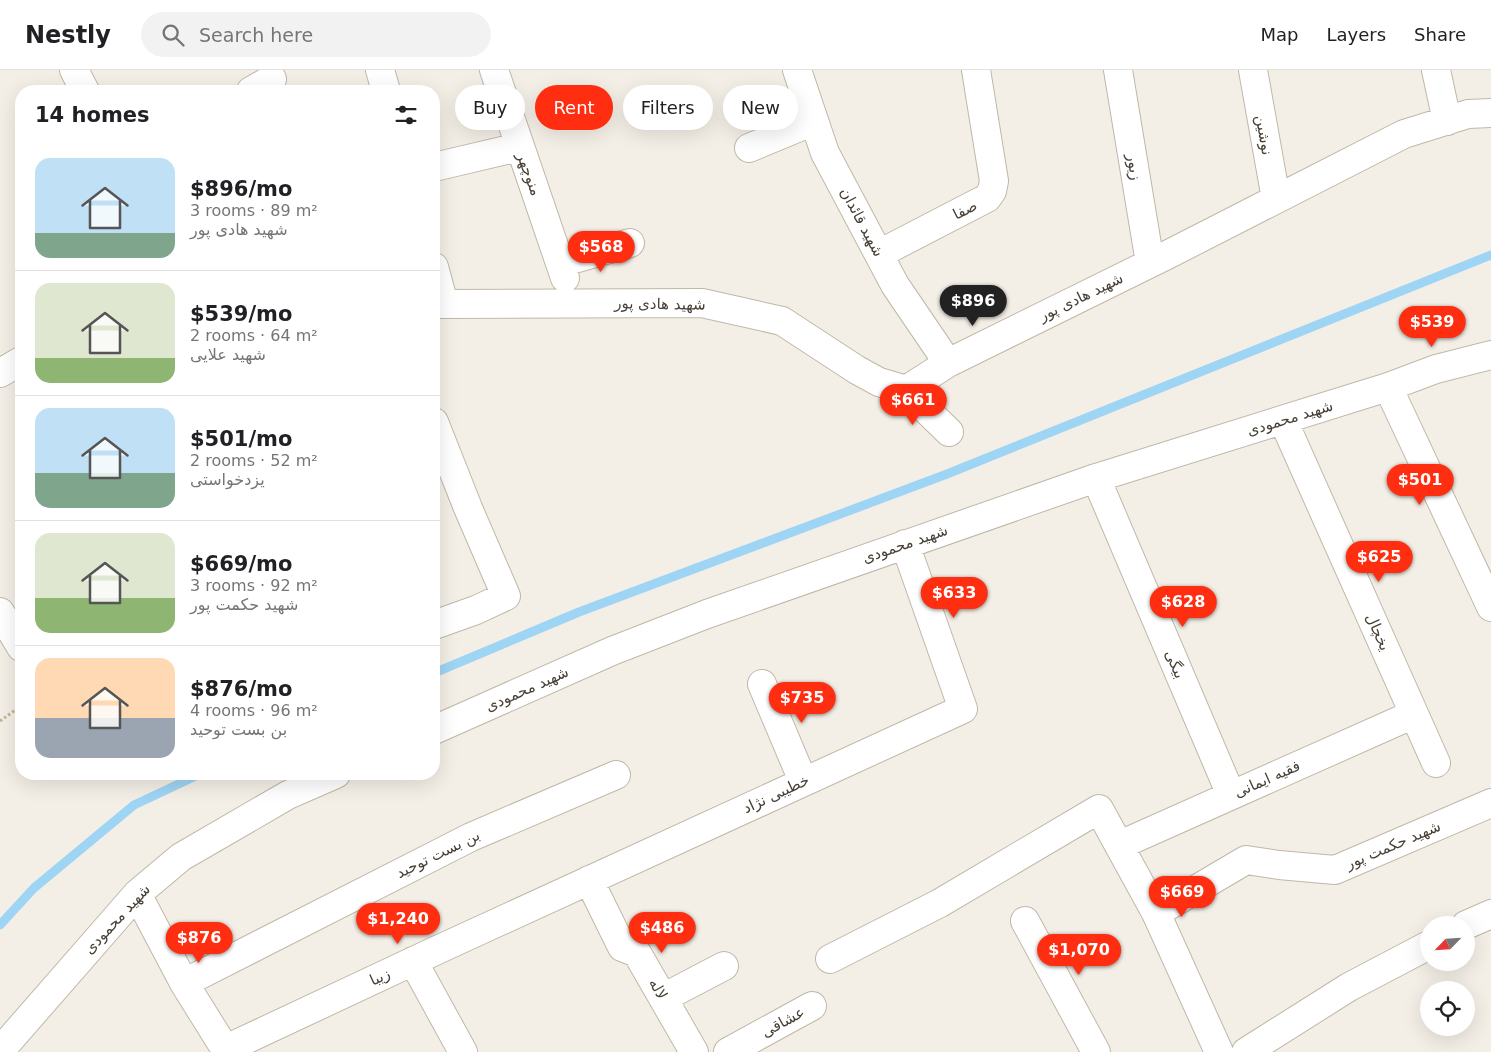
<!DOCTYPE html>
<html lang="en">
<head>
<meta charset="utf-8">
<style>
	body { margin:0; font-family:"DejaVu Sans",Cairo,sans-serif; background:#f2f2f2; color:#202124; height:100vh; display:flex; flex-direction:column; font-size:19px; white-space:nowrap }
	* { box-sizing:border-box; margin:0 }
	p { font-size:16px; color:#757577 }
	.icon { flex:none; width:28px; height:28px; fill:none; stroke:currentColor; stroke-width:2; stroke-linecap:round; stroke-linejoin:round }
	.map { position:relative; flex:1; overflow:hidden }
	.sheet { position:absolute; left:15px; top:15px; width:425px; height:695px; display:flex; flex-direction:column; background:#fff; border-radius:20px; box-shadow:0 5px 20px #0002 }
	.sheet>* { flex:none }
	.banner { position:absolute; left:455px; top:15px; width:475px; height:45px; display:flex; gap:10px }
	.needle { width:32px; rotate:245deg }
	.buttons { position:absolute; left:1420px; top:846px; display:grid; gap:10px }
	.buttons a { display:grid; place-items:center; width:55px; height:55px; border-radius:50%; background:#fff; box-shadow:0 5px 20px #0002; font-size:25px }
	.price { position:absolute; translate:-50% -42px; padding:0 11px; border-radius:18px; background:#ff2e11; color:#fff; font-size:16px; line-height:32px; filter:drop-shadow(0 1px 2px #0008) }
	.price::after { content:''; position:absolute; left:50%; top:30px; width:15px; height:11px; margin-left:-8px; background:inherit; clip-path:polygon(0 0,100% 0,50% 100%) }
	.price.on { background:#222; color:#fff }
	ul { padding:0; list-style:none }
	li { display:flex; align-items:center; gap:15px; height:125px; padding:0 20px }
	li+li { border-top:1px solid #e0e0e0 }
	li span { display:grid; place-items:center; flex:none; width:140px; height:100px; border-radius:15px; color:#555 }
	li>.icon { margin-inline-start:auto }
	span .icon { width:60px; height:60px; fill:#fffc; stroke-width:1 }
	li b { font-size:21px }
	h2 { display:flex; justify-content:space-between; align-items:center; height:60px; padding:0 20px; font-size:21px }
	.chip { padding:0 18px; border-radius:22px; background:#fff; box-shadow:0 5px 20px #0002; font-size:18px; line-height:45px }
	.chip.on { background:#ff2e11; color:#fff }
	header { display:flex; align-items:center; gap:30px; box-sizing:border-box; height:70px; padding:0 25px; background:#fff; border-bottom:1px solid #e0e0e0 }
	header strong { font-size:24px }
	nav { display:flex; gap:28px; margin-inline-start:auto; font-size:18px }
	.search { width:350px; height:45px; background:#f2f2f2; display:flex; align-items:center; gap:12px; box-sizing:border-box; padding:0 18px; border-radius:28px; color:#757577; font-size:19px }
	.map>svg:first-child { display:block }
</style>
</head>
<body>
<header>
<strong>Nestly</strong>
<div class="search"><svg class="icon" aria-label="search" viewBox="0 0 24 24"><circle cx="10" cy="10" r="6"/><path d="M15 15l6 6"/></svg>Search here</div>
<nav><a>Map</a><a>Layers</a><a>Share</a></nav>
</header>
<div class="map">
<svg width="1491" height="982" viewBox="0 0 1491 982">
	<rect width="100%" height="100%" fill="#f4efe6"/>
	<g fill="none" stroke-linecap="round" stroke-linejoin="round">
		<path stroke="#9ed4f4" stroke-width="9" d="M434,603L579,542L947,404L1491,185
			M0,855L34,818L134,735L200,704"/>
		<g stroke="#c0b7a8" stroke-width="30">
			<path id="minor" d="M74,0L85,21
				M380,0L386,21
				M494,0L565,208
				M797,0L825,83L895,215L948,293
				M1118,0L1150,193
				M1253,0L1276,129
				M1436,0L1447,51
				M251,21L272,9
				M749,78L814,51
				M434,97L519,77
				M879,184L987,128L992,121L994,111L976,0
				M560,193L630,173
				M434,197L444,234
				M434,234L702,233L782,251L857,300L879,312L906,320L948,293L1167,185L1404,64L1468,44L1491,43
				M0,303L21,291
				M1388,317L1491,537
				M906,320L949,362
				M1283,350L1436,693
				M434,352L468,438L506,526L476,540L434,555
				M1096,408L1231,725
				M0,542L21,577
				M762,614L803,711
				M434,660L612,581L707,544L1096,408L1388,317L1436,299L1491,285
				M1120,775L1414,644
				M589,810L622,877L637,883L694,982
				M137,824L184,913L227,982
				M1156,843L1246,790L1279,795L1335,800L1491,733
				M1025,851L1096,982
				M1466,855L1491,844
				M830,889L940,833L1099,739L1156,843L1219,982
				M413,891L463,982
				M184,913L471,767L616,705
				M663,928L724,896
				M226,979L435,881L963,639L905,474
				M0,981L137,824L181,787L288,725L336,704
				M728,982L812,936
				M1246,982L1349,917L1429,875"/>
		</g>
		<path stroke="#c2b298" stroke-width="3" stroke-dasharray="2.5 2.5" stroke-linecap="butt" d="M0,651L21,636"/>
		<use href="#minor" stroke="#fff" stroke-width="28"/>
	</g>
	<g text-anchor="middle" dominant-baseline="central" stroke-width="5" stroke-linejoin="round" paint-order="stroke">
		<g font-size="15" fill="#473f35" stroke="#fff">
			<text transform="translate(1264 65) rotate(80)">نوشین</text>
			<text transform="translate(1134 97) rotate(81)">زیور</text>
			<text transform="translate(529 104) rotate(70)">منوچهر</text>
			<text transform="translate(965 140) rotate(-27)">صفا</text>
			<text transform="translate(862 152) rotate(62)">شهید قائدان</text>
			<text transform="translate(1081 227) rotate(-26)">شهید هادی پور</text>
			<text transform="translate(660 234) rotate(1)">شهید هادی پور</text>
			<text transform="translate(1290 348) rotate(-17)">شهید محمودی</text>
			<text transform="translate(905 474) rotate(-19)">شهید محمودی</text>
			<text transform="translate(1378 562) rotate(66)">یخچال</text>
			<text transform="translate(1175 594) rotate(67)">بیگی</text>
			<text transform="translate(527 619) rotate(-24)">شهید محمودی</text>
			<text transform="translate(1267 709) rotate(-24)">فقیه ایمانی</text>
			<text transform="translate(776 724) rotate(-25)">خطیبی نژاد</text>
			<text transform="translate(1393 775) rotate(-23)">شهید حکمت پور</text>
			<text transform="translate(438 784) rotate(-26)">بن بست توحید</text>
			<text transform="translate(117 849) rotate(-47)">شهید محمودی</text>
			<text transform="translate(380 907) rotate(-25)">زیبا</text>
			<text transform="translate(658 919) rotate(60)">لاله</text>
			<text transform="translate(783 952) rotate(-29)">عشاقی</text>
		</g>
	</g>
</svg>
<div class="buttons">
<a><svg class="needle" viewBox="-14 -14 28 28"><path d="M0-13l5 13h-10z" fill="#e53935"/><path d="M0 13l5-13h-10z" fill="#757577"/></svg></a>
<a><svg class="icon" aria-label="locate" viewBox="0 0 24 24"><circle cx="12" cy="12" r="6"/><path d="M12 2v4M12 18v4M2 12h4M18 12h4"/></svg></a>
</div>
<b class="price" style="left:601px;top:203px">$568</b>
<b class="price on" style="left:973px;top:257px">$896</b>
<b class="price" style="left:1432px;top:278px">$539</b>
<b class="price" style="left:913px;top:356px">$661</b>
<b class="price" style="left:1420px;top:436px">$501</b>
<b class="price" style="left:1379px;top:513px">$625</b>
<b class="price" style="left:954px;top:549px">$633</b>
<b class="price" style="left:1183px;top:558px">$628</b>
<b class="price" style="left:802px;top:654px">$735</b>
<b class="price" style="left:1182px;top:848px">$669</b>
<b class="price" style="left:398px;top:875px">$1,240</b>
<b class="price" style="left:662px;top:884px">$486</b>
<b class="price" style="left:199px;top:894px">$876</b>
<b class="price" style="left:1079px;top:906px">$1,070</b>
<div class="banner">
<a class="chip">Buy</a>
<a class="chip on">Rent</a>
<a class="chip">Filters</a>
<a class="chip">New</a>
</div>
<section class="sheet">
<h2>14 homes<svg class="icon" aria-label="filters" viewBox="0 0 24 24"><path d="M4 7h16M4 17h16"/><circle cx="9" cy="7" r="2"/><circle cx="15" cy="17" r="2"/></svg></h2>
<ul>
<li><span style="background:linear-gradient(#bfe0f5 75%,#7fa58c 0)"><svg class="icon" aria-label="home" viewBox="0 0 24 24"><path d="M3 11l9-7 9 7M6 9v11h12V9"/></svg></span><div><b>$896/mo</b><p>3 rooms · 89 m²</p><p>شهید هادی پور</p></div></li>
<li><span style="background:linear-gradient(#dfe7d0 75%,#8fb573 0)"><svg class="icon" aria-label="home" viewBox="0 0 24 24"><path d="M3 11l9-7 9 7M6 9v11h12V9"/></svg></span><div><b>$539/mo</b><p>2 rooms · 64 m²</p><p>شهید علایی</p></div></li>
<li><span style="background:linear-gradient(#bfe0f5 65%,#7fa58c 0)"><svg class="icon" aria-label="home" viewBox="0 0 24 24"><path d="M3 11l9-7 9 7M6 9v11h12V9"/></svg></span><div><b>$501/mo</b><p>2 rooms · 52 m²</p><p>یزدخواستی</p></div></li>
<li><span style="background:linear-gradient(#dfe7d0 65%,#8fb573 0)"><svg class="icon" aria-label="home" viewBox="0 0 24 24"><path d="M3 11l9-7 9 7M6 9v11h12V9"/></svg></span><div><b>$669/mo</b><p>3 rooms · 92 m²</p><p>شهید حکمت پور</p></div></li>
<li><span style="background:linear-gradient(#ffd9b3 60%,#9aa5b1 0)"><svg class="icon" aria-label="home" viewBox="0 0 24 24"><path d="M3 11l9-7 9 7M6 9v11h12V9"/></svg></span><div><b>$876/mo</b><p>4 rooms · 96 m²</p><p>بن بست توحید</p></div></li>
</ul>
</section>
</div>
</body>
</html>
